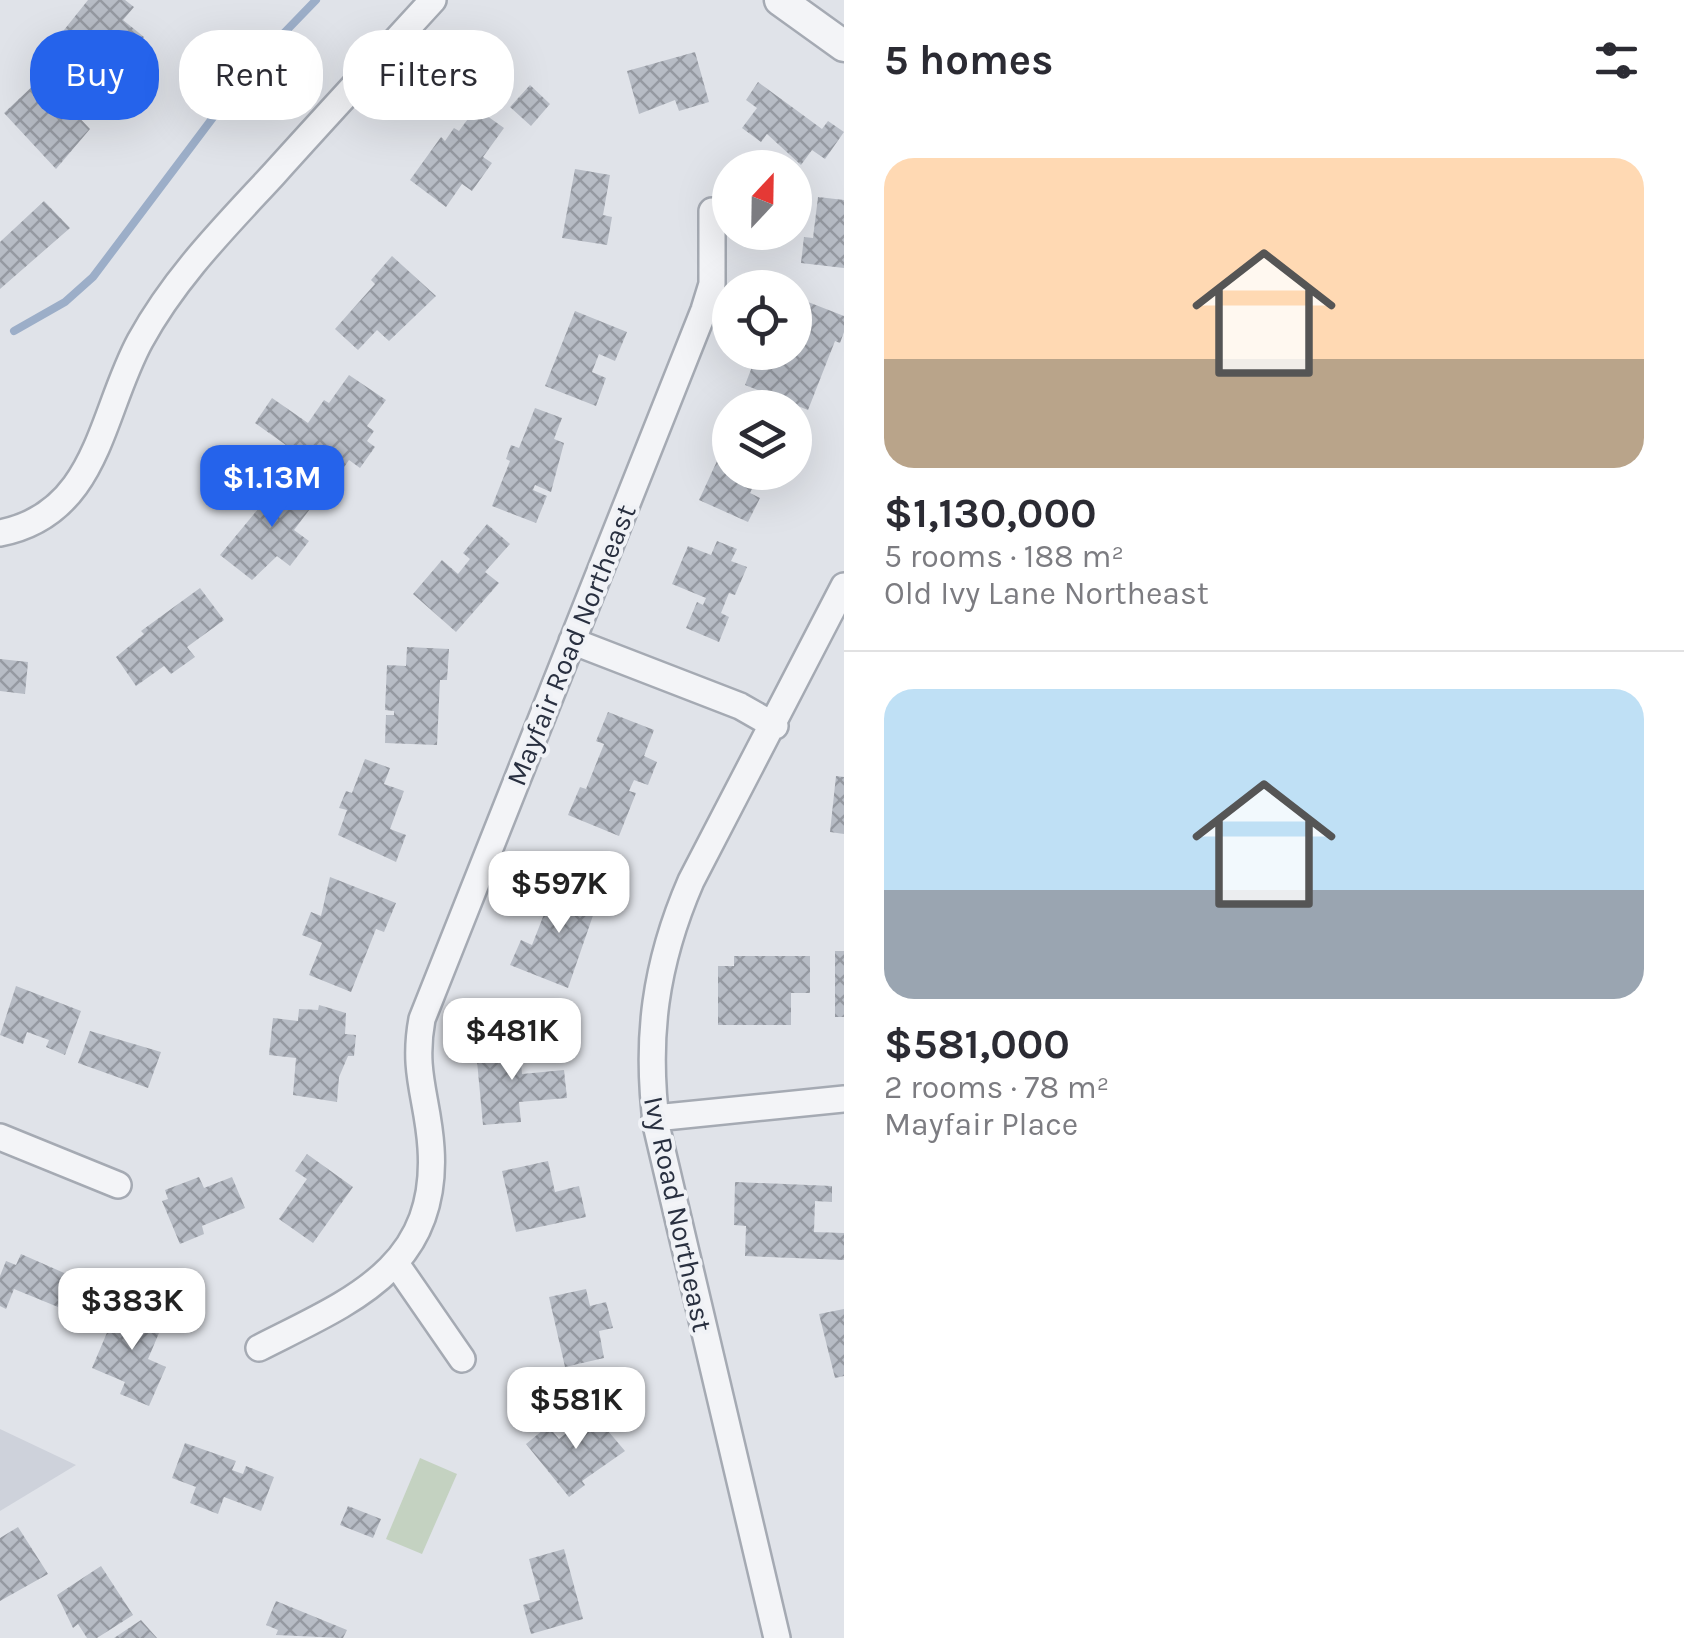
<!DOCTYPE html>
<html lang="en">
<head>
<meta charset="utf-8">
<style>
	body { margin:0; font-family:Karla,sans-serif; background:#f2f2f3; color:#2b2b33; height:100vh; display:flex; flex-direction:column; font-size:38px; white-space:nowrap }
	* { box-sizing:border-box; margin:0 }
	p { font-size:32px; color:#7c7c81 }
	.icon { flex:none; width:55px; height:55px; fill:none; stroke:currentColor; stroke-width:2; stroke-linecap:round; stroke-linejoin:round }
	.map { position:relative; flex:1; overflow:hidden }
	.panel { display:flex; flex-direction:column; background:#fff; width:840px }
	.panel>* { flex:none }
	.banner { position:absolute; left:30px; top:30px; width:662px; height:90px; display:flex; gap:20px }
	.needle { width:65px; rotate:22deg }
	.fabs { position:absolute; left:712px; top:150px; display:grid; gap:20px }
	.fabs a { display:grid; place-items:center; width:100px; height:100px; border-radius:50%; background:#fff; box-shadow:0 10px 40px #0002; font-size:50px }
	.price { position:absolute; translate:-50% -85px; padding:0 22px; border-radius:20px; background:#fff; color:#222; font-size:32px; line-height:65px; filter:drop-shadow(0 2px 5px #0008) }
	.price::after { content:''; position:absolute; left:50%; top:60px; width:30px; height:22px; margin-left:-15px; background:inherit; clip-path:polygon(0 0,100% 0,50% 100%) }
	.price.on { background:#2563eb; color:#fff }
	ul { padding:0; list-style:none }
	li { display:grid; align-content:center; gap:20px; height:530px; padding:0 40px }
	li+li { border-top:2px solid #e1e1e2 }
	li span { display:grid; place-items:center; height:310px; border-radius:30px; color:#555 }
	li>.icon { margin-inline-start:auto }
	span .icon { width:180px; height:180px; fill:#fffc; stroke-width:1 }
	li b { font-size:42px }
	h2 { display:flex; justify-content:space-between; align-items:center; height:120px; padding:0 40px; font-size:42px }
	.tag { padding:0 35px; border-radius:40px; background:#fff; box-shadow:0 10px 40px #0002; font-size:35px; line-height:90px }
	.tag.on { background:#2563eb; color:#fff }
	main { display:flex; flex:1; min-height:0 }
	.map>svg:first-child { display:block }
</style>
</head>
<body>
<main>
<div class="map">
<svg width="844" height="1638" viewBox="0 0 844 1638">
	<defs>
		<pattern id="building-cross-hatch" width="8" height="8" patternUnits="userSpaceOnUse" patternTransform="scale(2.5)"><rect width="8" height="8" fill="#b7bcc5"/><path d="M0 0l8 8M0 8l8-8" fill="none" stroke="#9599a1"/></pattern>
	</defs>
	<rect width="100%" height="100%" fill="#e0e3e9"/>
	<path fill="#ced2db" d="M0,1429L76,1465L0,1511Z"/>
	<path fill="#c4d2c1" d="M420,1458L457,1474L422,1554L386,1539Z"/>
	<g fill="none" stroke-linecap="round" stroke-linejoin="round">
		<path stroke="#9caec8" stroke-width="8" d="M14,331L65,302L93,277L251,67L316,0"/>
	</g>
	<path fill="url(#building-cross-hatch)" d="M88,0H125L134,7L123,20L144,37L109,81L56,40Z
		M695,52L709,102L679,111L675,100L639,114L627,71Z
		M54,66L86,100L74,112L90,129L56,169L4,113Z
		M758,82L822,129L828,121L844,132L825,159L812,150L801,165L767,134L761,142L742,128L757,108L746,100Z
		M530,85L550,104L531,126L510,107Z
		M476,108L504,128L483,157L492,163L472,191L462,184L446,207L410,180L441,137L445,141L454,128L459,131Z
		M575,169L610,175L603,215L612,217L607,245L562,238Z
		M818,197L844,200V268L801,263L804,237L813,238Z
		M44,201L70,228L0,289V242Z
		M392,256L436,296L389,341L377,330L358,350L335,329L375,284L371,280Z
		M808,302L844,316V332L840,343L835,341L808,410L745,385L757,354L795,352V323L800,324Z
		M575,311L627,332L615,361L599,354L592,372L606,378L596,406L545,386Z
		M349,375L386,400L367,426L374,431L367,441L375,447L360,468L349,460L342,470L321,455L314,465L255,423L272,398L308,423L324,400L329,403Z
		M535,408L562,418L554,439L564,443L551,492L535,485L533,490L547,496L536,523L492,506L510,461L506,459L511,445L519,448Z
		M730,433V472H760L750,493L760,498L748,522L699,500Z
		M288,473L319,497L294,530L309,541L290,566L277,556L252,580L220,555Z
		M487,524L510,544L485,572L499,583L456,632L413,594L442,560L458,574L470,559L463,553Z
		M717,541L737,549L731,561L747,567L735,595L729,593L721,613L729,617L719,642L686,628L697,602L703,605L706,598L672,584L688,546L711,555Z
		M200,588L224,620L187,647L195,657L171,674L164,666L136,686L116,657L144,634L141,631Z
		M407,647L449,649L447,680H440L437,745L385,743L386,715H394V711L385,710L387,665L406,666Z
		M0,659L28,662L25,694L0,691Z
		M608,712L654,730L644,756L657,762L648,785L634,780L629,791L636,793L619,836L568,815L580,787L586,789L604,744L596,741Z
		M365,759L390,768L384,784L404,791L390,829L406,835L396,862L338,835L347,810L339,808L346,791L352,793Z
		M836,776L844,777V834L830,832Z
		M330,877L396,903L384,932L376,929L351,992L309,975L322,943L302,935L311,912L321,916Z
		M557,881L599,898L568,988L510,965L521,940L532,945Z
		M835,951H844V1017H835Z
		M734,956H810V993H791V1025H718V966H734Z
		M16,986L81,1011L65,1055L46,1047L49,1040L27,1032L23,1044L0,1035Z
		M319,1005L346,1013L345,1034L356,1035L354,1056H348L339,1077L337,1102L293,1095L296,1058L269,1055L273,1018L298,1021L299,1009L318,1010Z
		M90,1031L161,1052L148,1088L78,1063Z
		M519,1038L522,1074L564,1070L567,1098L519,1102L521,1122L483,1125L477,1061H483L481,1041Z
		M307,1154L353,1187L313,1243L279,1219L307,1179L295,1171Z
		M548,1161L555,1192L579,1186L586,1217L516,1232L502,1171Z
		M199,1177L204,1188L232,1177L245,1208L202,1226L204,1234L180,1244L162,1201L168,1199L165,1190Z
		M735,1182L832,1186V1202L815,1201L814,1232L844,1233V1260L745,1256L746,1226L734,1225Z
		M21,1254L71,1276L58,1307L14,1289L6,1309L0,1306V1276L6,1261L16,1265Z
		M586,1289L590,1306L606,1302L613,1328L599,1331L604,1358L565,1367L549,1297Z
		M120,1302L164,1321L148,1359L166,1367L149,1406L120,1394L125,1382L92,1368Z
		M844,1309V1376L835,1378L819,1314Z
		M592,1412L625,1451L582,1481L585,1485L569,1497L526,1444L548,1426L559,1439Z
		M185,1443L236,1461L232,1470L243,1474L246,1466L274,1477L261,1511L224,1497L218,1514L190,1503L196,1487L172,1478Z
		M348,1506L381,1519L373,1538L340,1525Z
		M18,1527L48,1574L0,1601V1538Z
		M564,1549L583,1619L531,1634L523,1605L540,1600L529,1559Z
		M101,1566L133,1615L97,1638H87L78,1624L73,1628L57,1595Z
		M276,1601L347,1630L343,1638L276,1635L278,1630L266,1625Z
		M141,1620L157,1638H114Z"/>
	<g fill="none" stroke-linecap="round" stroke-linejoin="round">
		<g stroke="#a5aab3" stroke-width="30">
			<path id="minor" d="M0,533C98,514 100,415 140,341C175,277 224,228 273,175C326,116 380,58 433,0
				M572,641L740,706L775,726
				M655,1118L844,1099
				M0,1137L118,1185
				M397,1265L462,1359
				M259,1348C349,1302 439,1269 431,1148C428,1098 412,1073 422,1019L704,310L712,284V211
				M777,1638L657,1129C645,1039 655,964 691,881L844,586"/>
		</g>
		<g stroke="#a5aab3" stroke-width="35">
			<path id="tertiary" d="M780,0L844,46"/>
		</g>
		<use href="#minor" stroke="#f3f4f7" stroke-width="25"/>
		<use href="#tertiary" stroke="#f3f4f7" stroke-width="30"/>
	</g>
	<g text-anchor="middle" dominant-baseline="central" stroke-width="8" stroke-linejoin="round" paint-order="stroke">
		<g font-size="28" fill="#293040" stroke="#f0f2f6">
			<text transform="translate(571 645) rotate(-68)">Mayfair Road Northeast</text>
			<text transform="translate(678 1214) rotate(78)">Ivy Road Northeast</text>
		</g>
	</g>
</svg>
<div class="fabs">
<a><svg class="needle" viewBox="-14 -14 28 28"><path d="M0-13l5 13h-10z" fill="#e53935"/><path d="M0 13l5-13h-10z" fill="#7c7c81"/></svg></a>
<a><svg class="icon" aria-label="locate" viewBox="0 0 24 24"><circle cx="12" cy="12" r="6"/><path d="M12 2v4M12 18v4M2 12h4M18 12h4"/></svg></a>
<a><svg class="icon" aria-label="layers" viewBox="0 0 24 24"><path d="M12 4l9 5-9 5-9-5zM3 14l9 5 9-5"/></svg></a>
</div>
<b class="price on" style="left:272px;top:530px">$1.13M</b>
<b class="price" style="left:559px;top:936px">$597K</b>
<b class="price" style="left:512px;top:1083px">$481K</b>
<b class="price" style="left:132px;top:1353px">$383K</b>
<b class="price" style="left:576px;top:1452px">$581K</b>
<div class="banner">
<a class="tag on">Buy</a>
<a class="tag">Rent</a>
<a class="tag">Filters</a>
</div>
</div>
<section class="panel">
<h2>5 homes<svg class="icon" aria-label="filters" viewBox="0 0 24 24"><path d="M4 7h16M4 17h16"/><circle cx="9" cy="7" r="2"/><circle cx="15" cy="17" r="2"/></svg></h2>
<ul>
<li><span style="background:linear-gradient(#ffd9b3 65%,#b9a48a 0)"><svg class="icon" aria-label="home" viewBox="0 0 24 24"><path d="M3 11l9-7 9 7M6 9v11h12V9"/></svg></span><div><b>$1,130,000</b><p>5 rooms · 188 m²</p><p>Old Ivy Lane Northeast</p></div></li>
<li><span style="background:linear-gradient(#bfe0f5 65%,#9aa5b1 0)"><svg class="icon" aria-label="home" viewBox="0 0 24 24"><path d="M3 11l9-7 9 7M6 9v11h12V9"/></svg></span><div><b>$581,000</b><p>2 rooms · 78 m²</p><p>Mayfair Place</p></div></li>
</ul>
</section>
</main>
</body>
</html>
